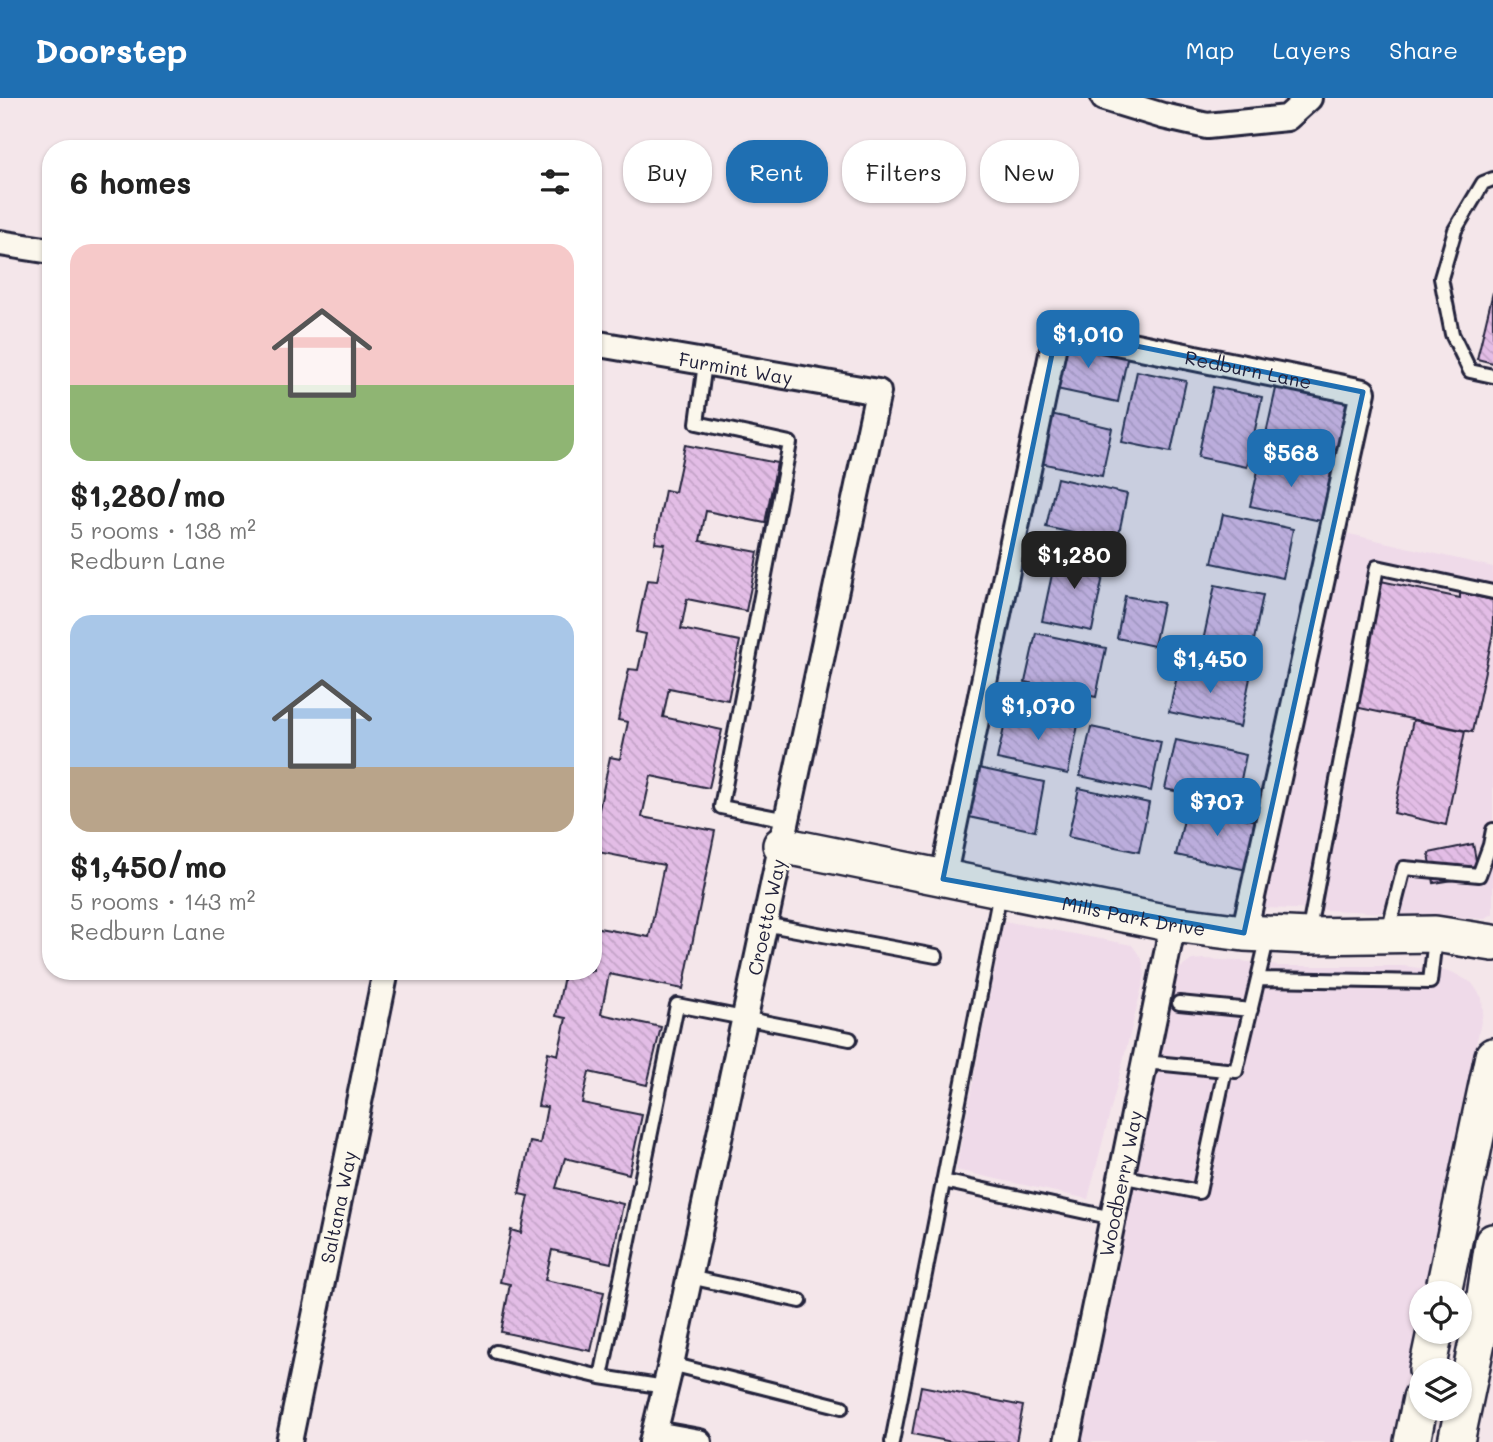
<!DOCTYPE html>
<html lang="en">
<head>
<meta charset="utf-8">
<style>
	body { margin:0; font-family:Mali,sans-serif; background:#f6f6f6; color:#222; height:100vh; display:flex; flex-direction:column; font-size:26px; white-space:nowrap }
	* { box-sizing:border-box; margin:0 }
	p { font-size:23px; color:#767676 }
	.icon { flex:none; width:38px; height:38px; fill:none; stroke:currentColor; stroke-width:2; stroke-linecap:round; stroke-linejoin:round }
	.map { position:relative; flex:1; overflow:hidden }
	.sheet { position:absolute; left:42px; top:42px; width:560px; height:840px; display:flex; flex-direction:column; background:#fff; border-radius:28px; box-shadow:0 2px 5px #0004 }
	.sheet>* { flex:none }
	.guide { position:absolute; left:623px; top:42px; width:665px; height:63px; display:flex; gap:14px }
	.tools { position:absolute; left:1409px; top:1183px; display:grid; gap:14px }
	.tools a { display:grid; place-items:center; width:63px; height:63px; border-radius:50%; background:#fff; box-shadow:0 2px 5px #0004; font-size:35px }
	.price { position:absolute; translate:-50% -60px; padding:0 16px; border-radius:14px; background:#1f6fb2; color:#fff; font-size:23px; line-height:46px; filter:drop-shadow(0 2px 4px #0008) }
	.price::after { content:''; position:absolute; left:50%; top:42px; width:21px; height:16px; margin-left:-10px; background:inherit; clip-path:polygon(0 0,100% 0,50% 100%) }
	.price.active { background:#222; color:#fff }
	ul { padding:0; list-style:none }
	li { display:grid; align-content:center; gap:14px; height:371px; padding:0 28px }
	li span { display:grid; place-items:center; height:217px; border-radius:21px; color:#555 }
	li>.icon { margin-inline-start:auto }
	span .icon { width:126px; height:126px; fill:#fffc; stroke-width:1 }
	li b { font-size:30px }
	h2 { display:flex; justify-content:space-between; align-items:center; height:84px; padding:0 28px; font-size:30px }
	.chip { padding:0 24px; border-radius:28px; background:#fff; box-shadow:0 2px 5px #0004; font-size:24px; line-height:63px }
	.chip.active { background:#1f6fb2; color:#fff }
	header { display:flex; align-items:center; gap:42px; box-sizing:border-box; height:98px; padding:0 35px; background:#1f6fb2; color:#fff }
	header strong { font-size:33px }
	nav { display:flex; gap:38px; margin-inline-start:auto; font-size:24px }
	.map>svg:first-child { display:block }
</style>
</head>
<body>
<header>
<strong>Doorstep</strong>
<nav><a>Map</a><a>Layers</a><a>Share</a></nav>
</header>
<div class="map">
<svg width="1493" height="1344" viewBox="0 0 1493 1344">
	<defs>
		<pattern id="building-back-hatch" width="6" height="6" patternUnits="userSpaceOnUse" patternTransform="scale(1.75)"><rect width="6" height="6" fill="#e3bde6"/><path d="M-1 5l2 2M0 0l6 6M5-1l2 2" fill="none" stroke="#c2a2c6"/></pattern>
	</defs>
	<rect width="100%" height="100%" fill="#f4e6ea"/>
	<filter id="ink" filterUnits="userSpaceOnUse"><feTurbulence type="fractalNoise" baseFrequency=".0143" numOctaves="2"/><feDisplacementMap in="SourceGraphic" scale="14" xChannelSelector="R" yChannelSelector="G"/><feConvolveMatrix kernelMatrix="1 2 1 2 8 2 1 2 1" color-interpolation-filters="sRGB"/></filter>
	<g filter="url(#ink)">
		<path fill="#efdae9" d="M1345,435L1493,469V816L1483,821L1352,813L1264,810Z
			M1004,823L1132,847L1142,861L1145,877L1088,1101L956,1072Z
			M1203,861L1241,863L1278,868H1403L1452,874L1472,885L1482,900L1483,914L1424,1195H1421V1208L1394,1344H1081L1111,1205L1169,897L1174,879L1179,871L1192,862Z"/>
		<path fill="url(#building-back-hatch)" stroke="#22223b" stroke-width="2" d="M1493,194V265L1477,261Z
			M1058,240L1128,256L1118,304L1047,289Z
			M1137,273L1186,283L1171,354L1122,344Z
			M1277,286L1347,302L1337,351L1266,336Z
			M1213,289L1262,299L1247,369L1198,359Z
			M1042,314L1112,330L1102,378L1031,363Z
			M685,347L777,365L765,425L706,413L700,443L758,454L746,513L687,501L681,531L740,543L728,602L669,590L663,619L722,632L709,690L651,678L642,719L715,733L683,891L609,876L601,916L661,929L647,987L589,974L582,1005L642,1017L629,1076L565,1060L556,1090L623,1106L611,1165L552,1152L545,1182L604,1194L591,1253L501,1234L510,1186L500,1184L511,1132L521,1135L529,1098L519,1096L530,1044L540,1046L547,1009L538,1008L548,954L558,957L566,920L556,918L565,873H593V829L649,839L664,767L593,753V740L610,659L620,661L628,624L618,622L629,571L638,572L646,536L636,534L647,482L657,483L665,446L655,445L665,392L675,394Z
			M1261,359L1331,375L1321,423L1250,408Z
			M1057,380L1127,396L1117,445L1046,429Z
			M1223,416L1293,431L1283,480L1212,465Z
			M1057,453L1106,463L1092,533L1042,523Z
			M1381,483L1460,500V495L1493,502V535L1472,634L1355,609Z
			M1215,487L1263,497L1249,567L1200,557Z
			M1125,498L1163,505L1154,548L1117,540Z
			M1036,535L1106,550L1096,599L1025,584Z
			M1180,565L1250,580L1240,629L1169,614Z
			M1008,612L1078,627L1068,676L997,661Z
			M1413,622L1465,633L1446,727L1394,715Z
			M1091,629L1161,644L1151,693L1080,678Z
			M1176,642L1246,657L1236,706L1165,691Z
			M974,669L1044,684L1035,733L964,718Z
			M1079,690L1149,705L1139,754L1068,739Z
			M1187,708L1257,723L1247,772L1176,757Z
			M1473,746L1479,778L1434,785L1429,755Z
			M921,1288L1023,1308L1016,1344H952L912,1336Z"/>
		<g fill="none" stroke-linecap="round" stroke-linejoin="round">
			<g stroke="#22223b" stroke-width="18">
				<path id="lane" d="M1493,81L1483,85L1455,132L1441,180L1452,236L1470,273L1493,278
					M705,265L697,325L790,345L721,709L787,722
					M764,826L936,858
					M1388,833L1404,770L1479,777L1490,747L1493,732
					M1308,837L1377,469L1493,494
					M1258,881L1430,884L1435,840
					M1179,905L1251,912
					M1145,964L1236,973L1268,838
					M1121,1078L1199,1094L1225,972
					M943,1083L1113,1120
					M689,1179L800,1203
					M496,1254L601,1279L677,907L850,941
					M671,1266L842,1309
					M601,1279L665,1289
					M892,1344L1000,795"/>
			</g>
			<g stroke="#22223b" stroke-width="30">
				<g id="street">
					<path d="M1104,0L1163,18L1207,28L1287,20L1309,0"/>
					<path d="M0,145L51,153"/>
					<path id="s1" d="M593,245L878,294L671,1266L652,1344"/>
					<path id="s2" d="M943,781L1057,232L1363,294L1244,835"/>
					<path d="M655,1336L699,1344"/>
					<path id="s3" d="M289,1344L386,873"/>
					<path id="s4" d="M1067,1344L1173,826"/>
				</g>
			</g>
			<g stroke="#22223b" stroke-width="40">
				<g id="secondary">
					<path id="s5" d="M781,747L1173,826L1244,835L1308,838L1435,836L1493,845"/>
					<path d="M1443,1195L1493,958"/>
					<path d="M1427,1272L1435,1234"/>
					<path d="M1412,1344L1421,1300"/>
					<path d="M1456,1344L1481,1225L1493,1144"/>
				</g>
			</g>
			<use href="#lane" stroke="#fbf7ec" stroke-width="12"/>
			<use href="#street" stroke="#fbf7ec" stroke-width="24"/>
			<use href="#secondary" stroke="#fbf7ec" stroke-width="35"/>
		</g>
	</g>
	<path fill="#1f6fb2" fill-opacity="0.2" stroke="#1f6fb2" stroke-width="5" stroke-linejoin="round" d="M1057,232L1363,294L1244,835L943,781Z"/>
	<g text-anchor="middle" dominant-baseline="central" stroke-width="5" stroke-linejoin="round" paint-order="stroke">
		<g font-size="19" fill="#22223b" stroke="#fbf7ec">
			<text stroke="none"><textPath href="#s1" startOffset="145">Furmint Way</textPath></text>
			<text stroke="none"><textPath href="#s2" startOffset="756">Redburn Lane</textPath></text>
			<text stroke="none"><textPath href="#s5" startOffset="360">Mills Park Drive</textPath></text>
			<text transform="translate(766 819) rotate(-78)">Croetto Way</text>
			<text stroke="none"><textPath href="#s4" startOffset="264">Woodberry Way</textPath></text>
			<text stroke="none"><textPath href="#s3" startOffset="240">Saltana Way</textPath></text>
		</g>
	</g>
</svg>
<div class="tools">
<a><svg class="icon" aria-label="locate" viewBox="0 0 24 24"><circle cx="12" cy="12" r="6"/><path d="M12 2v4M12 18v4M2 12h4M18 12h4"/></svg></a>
<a><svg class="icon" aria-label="layers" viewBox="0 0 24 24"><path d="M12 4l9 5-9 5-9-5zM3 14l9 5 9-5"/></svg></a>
</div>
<b class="price" style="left:1088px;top:272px">$1,010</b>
<b class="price" style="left:1291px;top:391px">$568</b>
<b class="price active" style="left:1074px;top:493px">$1,280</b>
<b class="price" style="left:1210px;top:597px">$1,450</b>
<b class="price" style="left:1038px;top:644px">$1,070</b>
<b class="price" style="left:1217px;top:740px">$707</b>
<div class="guide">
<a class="chip">Buy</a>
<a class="chip active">Rent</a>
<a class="chip">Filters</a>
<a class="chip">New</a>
</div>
<section class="sheet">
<h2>6 homes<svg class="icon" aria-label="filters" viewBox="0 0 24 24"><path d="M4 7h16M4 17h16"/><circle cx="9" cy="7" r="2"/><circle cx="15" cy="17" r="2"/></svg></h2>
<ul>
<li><span style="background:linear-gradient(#f6c9c9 65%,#8fb573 0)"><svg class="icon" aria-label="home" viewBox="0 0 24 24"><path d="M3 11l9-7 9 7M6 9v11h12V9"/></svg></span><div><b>$1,280/mo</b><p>5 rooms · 138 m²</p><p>Redburn Lane</p></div></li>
<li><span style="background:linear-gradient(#a9c7e8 70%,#b9a48a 0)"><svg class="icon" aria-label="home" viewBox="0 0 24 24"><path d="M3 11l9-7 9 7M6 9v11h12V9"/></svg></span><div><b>$1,450/mo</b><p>5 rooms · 143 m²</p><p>Redburn Lane</p></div></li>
</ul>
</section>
</div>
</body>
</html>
